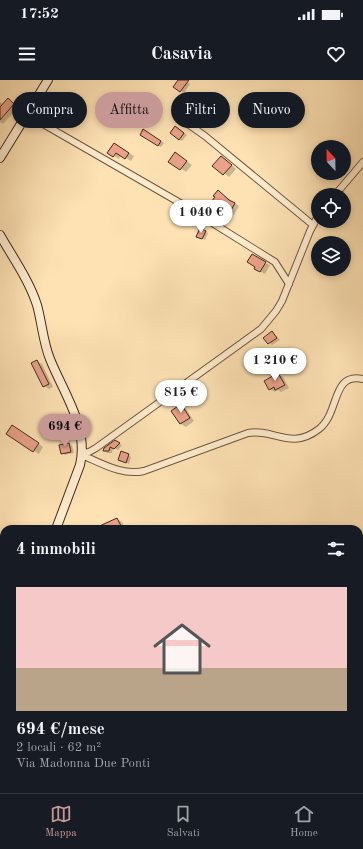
<!DOCTYPE html>
<html lang="it">
<head>
<meta charset="utf-8">
<style>
	body { margin:0; font-family:"Old Standard TT",serif; background:#242831; color:#f1f3f6; height:100vh; display:flex; flex-direction:column; font-size:15px; white-space:nowrap }
	* { box-sizing:border-box; margin:0 }
	p { font-size:13px; color:#9ea1a6 }
	.icon { flex:none; width:22px; height:22px; fill:none; stroke:currentColor; stroke-width:2; stroke-linecap:round; stroke-linejoin:round }
	.map { position:relative; flex:1; overflow:hidden }
	.sheet { position:absolute; left:0px; top:445px; width:363px; height:268px; display:flex; flex-direction:column; background:#171b24; border-radius:12px 12px 0 0; box-shadow:0 2px 6px #0003 }
	.sheet>* { flex:none }
	.hud { position:absolute; left:12px; top:12px; width:339px; height:36px; display:flex; gap:8px }
	.needle { width:26px; rotate:338deg }
	.controls { position:absolute; left:311px; top:60px; display:grid; gap:8px }
	.controls a { display:grid; place-items:center; width:40px; height:40px; border-radius:50%; background:#171b24; box-shadow:0 2px 6px #0003; font-size:20px }
	.price { position:absolute; translate:-50% -34px; padding:0 9px; border-radius:14px; background:#fff; color:#222; font-size:13px; line-height:26px; filter:drop-shadow(0 1px 2px #0008) }
	.price::after { content:''; position:absolute; left:50%; top:24px; width:12px; height:9px; margin-left:-6px; background:inherit; clip-path:polygon(0 0,100% 0,50% 100%) }
	.price.selected { background:#c59692; color:#111 }
	ul { padding:0; list-style:none }
	li { display:grid; align-content:center; gap:8px; height:212px; padding:0 16px }
	li+li { border-top:1px solid #363941 }
	li span { display:grid; place-items:center; height:124px; border-radius:0px; color:#555 }
	li>.icon { margin-inline-start:auto }
	span .icon { width:72px; height:72px; fill:#fffc; stroke-width:1 }
	li b { font-size:17px }
	h2 { display:flex; justify-content:space-between; align-items:center; height:48px; padding:0 16px; font-size:17px }
	.tag { padding:0 14px; border-radius:18px; background:#171b24; box-shadow:0 2px 6px #0003; font-size:14px; line-height:36px }
	.tag.selected { background:#c59692; color:#111 }
	.status { display:flex; justify-content:space-between; align-items:center; height:28px; padding:0 20px; background:#171b24; direction:ltr }
	.status svg { height:11px; fill:currentColor }
	header { display:flex; justify-content:space-between; align-items:center; height:52px; padding:0 16px; background:#171b24; font-size:18px; font-weight:600 }
	.dock { display:flex; justify-content:space-around; align-items:center; height:56px; border-top:1px solid #363941; background:#171b24; font-size:11px; color:#9ea1a6 }
	.dock a { display:grid; justify-items:center; gap:2px }
	.dock .selected { color:#c59692 }
	.map>svg:first-child { display:block }
</style>
</head>
<body>
<div class="status"><b>17:52</b><svg viewBox="0 0 49 12"><path d="M0 12V9h3v3zM5 12V6h3v6zM10 12V3h3v9zM15 12V0h3v12zM26 1h20v11H26zM47 4h2v5h-2z"/></svg></div>
<header><svg class="icon" aria-label="menu" viewBox="0 0 24 24"><path d="M4 6h16M4 12h16M4 18h16"/></svg>Casavia<svg class="icon" aria-label="heart" viewBox="0 0 24 24"><path d="M12 20l-8-8c-3-5 5-10 8-4 3-6 11-1 8 4z"/></svg></header>
<div class="map">
<svg width="363" height="713" viewBox="0 0 363 713">
	<rect width="100%" height="100%" fill="#fee2b4"/>
	<filter id="stains"><feTurbulence type="fractalNoise" baseFrequency=".005" numOctaves="4"/><feColorMatrix values="0 0 0 0 .2 0 0 0 0 .09 0 0 0 0 .02 0 0 0 .5 -.17"/></filter>
	<radialGradient id="worn" r=".72"><stop offset=".6" stop-color="#630" stop-opacity="0"/><stop offset="1" stop-color="#630" stop-opacity=".3"/></radialGradient>
	<path fill="#0003" d="M179,0H185L190,4L184,13L174,7Z
		M54,13L65,23L61,27L49,18Z
		M8,19L18,27L3,44L0,42V22L3,24Z
		M151,28L156,31L152,35L149,33Z
		M176,47L187,55L182,61L179,59Z
		M144,51L164,63L161,67L141,54Z
		M119,67L134,76L131,81L121,75L119,79L109,73Z
		M180,77L192,85L186,92L170,81Z
		M226,80L236,89L229,97L214,85Z
		M222,114L239,126L234,135L219,127Z
		M205,152L208,153L205,160L201,158Z
		M265,183L270,185L265,194L255,189L256,187Z
		M272,252L280,260L272,265L265,258Z
		M36,281L42,284L53,307L49,309L44,306Z
		M278,294L283,297L289,308L281,312L278,310L275,312L269,309Z
		M181,326L186,329L194,341L186,347L181,344L172,332Z
		M18,350L43,367L39,374L8,354Z
		M119,363L122,365L118,370L113,367L112,373H107L104,371L105,368Z
		M69,364L72,365L74,373L65,375L62,373L60,365Z
		M128,375L131,377L129,384L122,381Z
		M117,439L122,442L125,449H99Z
		M4,486V492L1,491Z
		M4,571V577L1,575Z
		M20,709H37L38,713H10V712Z
		M57,709H71L68,712L66,711L64,713Z
		M118,709H127L122,712Z
		M146,709H172L165,713H139Z"/>
	<path fill="#eba289" stroke="#41291c" d="M178,0H189L180,12L173,7Z
		M53,12L62,21L57,26L48,18Z
		M8,18L14,24L0,40V27Z
		M148,24L153,29L149,34L144,30Z
		M175,46L184,53L179,60L170,53Z
		M143,49L161,61L158,66L140,55Z
		M114,63L129,73L125,79L116,73L113,77L107,73Z
		M175,72L187,81L180,90L168,82Z
		M221,76L232,85L223,95L212,86Z
		M218,110L229,120L235,123L229,134L219,128L211,122L215,117L213,116Z
		M200,148L206,151L202,159L196,157Z
		M252,174L266,182L260,192L254,189L255,187L247,182Z
		M272,251L277,258L268,264L263,258Z
		M37,280L49,304L43,307L31,283Z
		M278,293L285,305L275,310L274,307L269,310L264,301Z
		M181,324L190,338L180,344L171,331Z
		M12,345L39,363L33,372L6,354Z
		M115,360L120,363L114,369L110,367L109,371H103L104,368Z
		M69,363L71,372L61,374L59,365Z
		M121,371L129,374L126,383L118,380Z
		M117,438L121,446L114,449H93Z"/>
	<g fill="none" stroke-linecap="round" stroke-linejoin="round">
		<g stroke="#705742" stroke-width="8">
			<path id="street" d="M24,33L182,124L275,182L289,204
				M188,44L205,56L313,145
				M335,115L363,82
				M82,373L89,372L96,368L261,249L276,231L282,221L310,151L318,136
				M82,375C101,383 122,396 144,391L248,353C274,348 291,371 319,349C340,333 331,292 363,299
				M0,479L4,478
				M0,547L4,550
				M100,709L102,713"/>
		</g>
		<g stroke="#41291c" stroke-width="10">
			<path id="secondary" d="M0,78L48,0
				M0,155C13,178 29,200 37,225C42,243 43,262 50,279C63,312 89,347 80,385L56,449
				M202,709L206,713"/>
		</g>
		<use href="#street" stroke="#feecce" stroke-width="6"/>
		<use href="#secondary" stroke="#feecce" stroke-width="8"/>
	</g>
	<rect width="100%" height="100%" filter="url(#stains)"/>
	<rect width="100%" height="100%" fill="url(#worn)"/>
</svg>
<div class="controls">
<a><svg class="needle" viewBox="-14 -14 28 28"><path d="M0-13l5 13h-10z" fill="#e53935"/><path d="M0 13l5-13h-10z" fill="#9ea1a6"/></svg></a>
<a><svg class="icon" aria-label="locate" viewBox="0 0 24 24"><circle cx="12" cy="12" r="6"/><path d="M12 2v4M12 18v4M2 12h4M18 12h4"/></svg></a>
<a><svg class="icon" aria-label="layers" viewBox="0 0 24 24"><path d="M12 4l9 5-9 5-9-5zM3 14l9 5 9-5"/></svg></a>
</div>
<b class="price" style="left:201px;top:154px">1 040 €</b>
<b class="price" style="left:275px;top:302px">1 210 €</b>
<b class="price" style="left:181px;top:334px">815 €</b>
<b class="price selected" style="left:65px;top:368px">694 €</b>
<div class="hud">
<a class="tag">Compra</a>
<a class="tag selected">Affitta</a>
<a class="tag">Filtri</a>
<a class="tag">Nuovo</a>
</div>
<section class="sheet">
<h2>4 immobili<svg class="icon" aria-label="filters" viewBox="0 0 24 24"><path d="M4 7h16M4 17h16"/><circle cx="9" cy="7" r="2"/><circle cx="15" cy="17" r="2"/></svg></h2>
<ul>
<li><span style="background:linear-gradient(#f6c9c9 65%,#b9a48a 0)"><svg class="icon" aria-label="home" viewBox="0 0 24 24"><path d="M3 11l9-7 9 7M6 9v11h12V9"/></svg></span><div><b>694 €/mese</b><p>2 locali · 62 m²</p><p>Via Madonna Due Ponti</p></div></li>
</ul>
</section>
</div>
<nav class="dock">
<a class="selected"><svg class="icon" aria-label="map" viewBox="0 0 24 24"><path d="M3 6l6-2 6 2 6-2v14l-6 2-6-2-6 2zM9 4v14M15 6v14"/></svg>Mappa</a>
<a><svg class="icon" aria-label="saved" viewBox="0 0 24 24"><path d="M7 4h10v16l-5-4-5 4z"/></svg>Salvati</a>
<a><svg class="icon" aria-label="home" viewBox="0 0 24 24"><path d="M3 11l9-7 9 7M6 9v11h12V9"/></svg>Home</a>
</nav>
</body>
</html>
